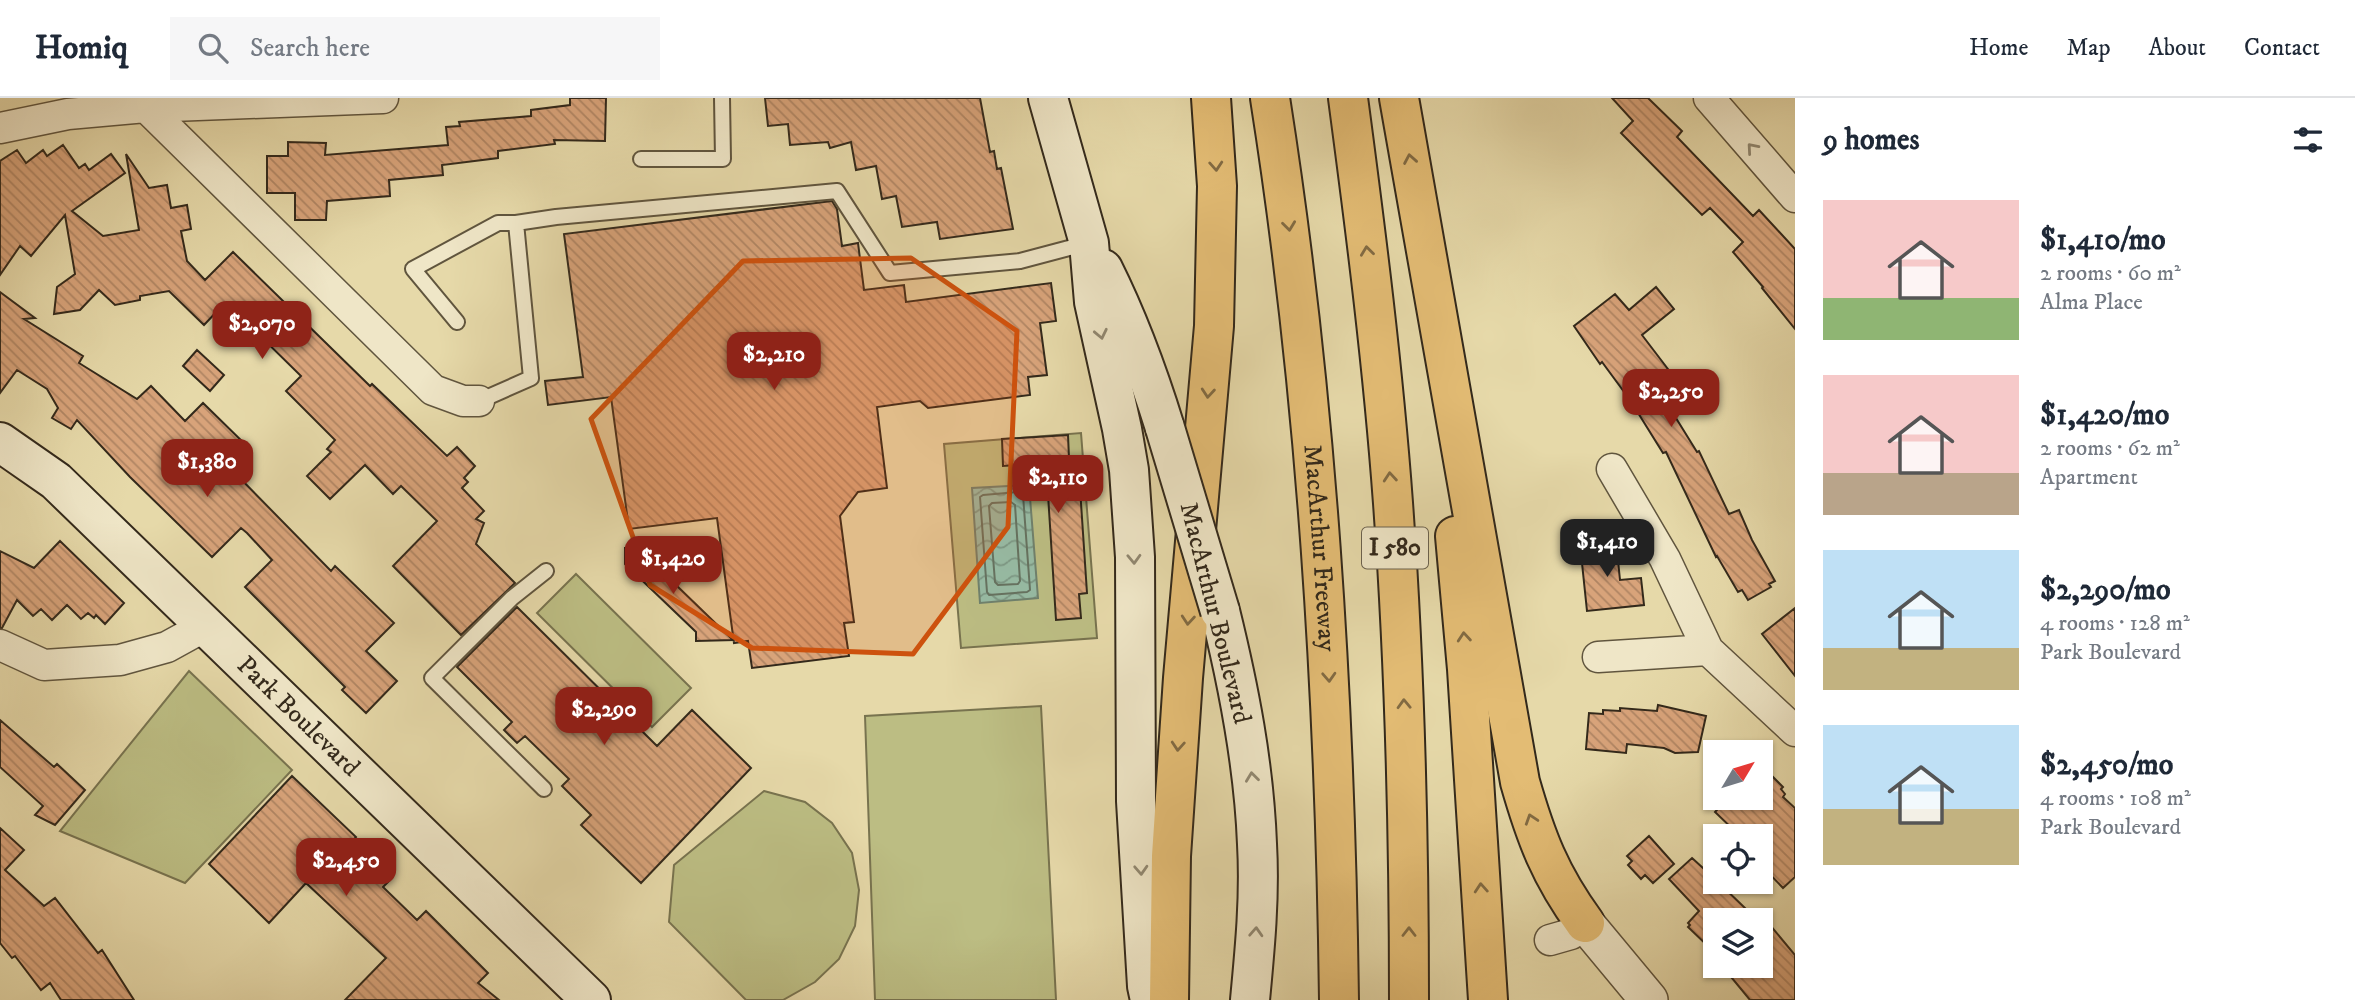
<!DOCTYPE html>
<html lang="en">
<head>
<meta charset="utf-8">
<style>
	body { margin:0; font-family:"IM FELL DW Pica",serif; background:#f6f6f7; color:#1f2937; height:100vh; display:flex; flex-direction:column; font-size:26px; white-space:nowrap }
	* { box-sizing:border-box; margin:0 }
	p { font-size:23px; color:#747a83 }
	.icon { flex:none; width:38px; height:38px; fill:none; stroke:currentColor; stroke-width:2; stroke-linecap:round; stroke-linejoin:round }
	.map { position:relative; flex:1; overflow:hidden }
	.sheet { display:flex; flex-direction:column; background:#fff; width:560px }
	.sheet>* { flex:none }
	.needle { width:46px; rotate:52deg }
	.buttons { position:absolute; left:1703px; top:642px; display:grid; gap:14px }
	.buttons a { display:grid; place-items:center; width:70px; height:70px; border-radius:0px; background:#fff; box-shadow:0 2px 5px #0004; font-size:35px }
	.price { position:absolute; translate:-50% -60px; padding:0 16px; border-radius:14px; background:#8f2418; color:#fff; font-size:23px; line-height:46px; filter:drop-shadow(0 2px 4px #0008) }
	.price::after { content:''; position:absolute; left:50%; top:42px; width:21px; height:16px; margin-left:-10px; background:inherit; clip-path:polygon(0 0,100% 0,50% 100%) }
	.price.active { background:#222; color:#fff }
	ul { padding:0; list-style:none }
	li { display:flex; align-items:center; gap:21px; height:175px; padding:0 28px }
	li span { display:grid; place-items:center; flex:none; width:196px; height:140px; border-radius:0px; color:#555 }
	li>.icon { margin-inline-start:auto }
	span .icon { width:84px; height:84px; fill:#fffc; stroke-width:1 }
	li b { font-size:30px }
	h2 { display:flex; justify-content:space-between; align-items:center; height:84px; padding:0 28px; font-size:30px }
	header { display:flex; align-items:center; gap:42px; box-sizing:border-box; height:98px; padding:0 35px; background:#fff; border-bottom:2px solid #e0e1e3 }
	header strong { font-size:33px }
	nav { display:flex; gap:38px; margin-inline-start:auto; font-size:24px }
	.search { width:490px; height:63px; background:#f6f6f7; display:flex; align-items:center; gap:18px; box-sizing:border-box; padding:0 24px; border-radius:0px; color:#747a83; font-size:26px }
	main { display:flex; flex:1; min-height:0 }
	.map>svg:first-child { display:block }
</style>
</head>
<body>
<header>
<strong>Homiq</strong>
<div class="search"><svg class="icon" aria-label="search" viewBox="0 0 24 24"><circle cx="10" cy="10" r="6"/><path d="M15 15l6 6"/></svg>Search here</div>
<nav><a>Home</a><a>Map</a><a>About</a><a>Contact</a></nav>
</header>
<main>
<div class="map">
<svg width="1795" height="902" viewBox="0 0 1795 902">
	<defs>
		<pattern id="water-waves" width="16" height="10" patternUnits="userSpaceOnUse" patternTransform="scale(1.75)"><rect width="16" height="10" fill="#97bba4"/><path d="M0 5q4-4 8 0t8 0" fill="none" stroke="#7c9885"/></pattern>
		<pattern id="building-back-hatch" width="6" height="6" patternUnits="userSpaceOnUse" patternTransform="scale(1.75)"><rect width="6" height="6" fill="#d8a37a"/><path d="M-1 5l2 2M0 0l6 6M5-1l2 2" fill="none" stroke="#b08563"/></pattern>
	</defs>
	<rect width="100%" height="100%" fill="#e6d9a9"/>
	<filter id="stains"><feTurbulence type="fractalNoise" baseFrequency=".00286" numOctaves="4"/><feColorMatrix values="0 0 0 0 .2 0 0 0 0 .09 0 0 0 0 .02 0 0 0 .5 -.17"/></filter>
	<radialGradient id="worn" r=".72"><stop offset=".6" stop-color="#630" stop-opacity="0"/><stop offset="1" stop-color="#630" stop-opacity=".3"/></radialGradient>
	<path fill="#bcbd83" stroke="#78734f" stroke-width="2" d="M1081,335L1097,540L961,550L944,346Z
		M576,476L691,590L652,629L537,515Z
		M189,573L292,672L185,785L60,733Z
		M1041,608L1056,902H875L865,618Z
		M764,693L805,704L832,725L852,755L859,792L855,828L839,861L815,884L783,902H746L669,824L674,767Z"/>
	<path fill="url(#water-waves)" stroke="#6f816d" stroke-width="2" d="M1029,387L1038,500L980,505L972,390Z"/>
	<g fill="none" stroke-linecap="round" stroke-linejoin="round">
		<path stroke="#657260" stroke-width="2" d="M1019,394L1023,397L1030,492L1027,494L989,497L987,494L980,399L983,397Z
			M1011,404L1015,407L1020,483L1018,486L998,487L995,484L989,408L992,405Z"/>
	</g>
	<path fill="url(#building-back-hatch)" stroke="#33291b" stroke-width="2" d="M570,0H606L605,43L554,42L555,46L498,53V60L442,67L443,77L389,82L390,98L327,103L326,122H295V95H267V58H288V44L326,45L325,57L448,47L446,29L460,28L459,24L531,18V12L570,7Z
		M765,0H980L990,54L994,53L997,71L1001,70L1013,131L940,141L937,124L902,129L896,98L882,101L876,68L856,72L851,44L830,50L828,44L790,47L788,26L768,28Z
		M1612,0H1648L1682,33L1677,39L1753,118L1759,112L1795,151V231L1762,190L1763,189L1733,154L1743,144L1710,110L1702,117L1621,35L1633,23Z
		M63,47L79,70L85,66L89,72L111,56L125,75L72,113L103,138L139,132L126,56L149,90L167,87L171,110L187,107L191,131L181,133L187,163L205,182L233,154L370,288L372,286L447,358L457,349L475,368L464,380L468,384L462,390L484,413L476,421L484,425L476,446L515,485L461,537L393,468L437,423L401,388L393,396L365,367L330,401L307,378L331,354L327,351L335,342L286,293L301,278L246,224L242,228L222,208L204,227L169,193L140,198V202L115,207L99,192L80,212L54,216L57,189L75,176L65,117L31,158L20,148L0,177V63L17,52L26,65L43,52L47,58Z
		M832,103L837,111L842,148L858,145L864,192L904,187L906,204L1051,185L1056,223L1040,225L1047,277L1028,279L1030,297L928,310L920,303L877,309L887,390L858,394L840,418L854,524L844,525L849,558L752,570L748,543L734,545L717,420L629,431L611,299L548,307L545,283L583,279L564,136Z
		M1656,189L1674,211L1642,237L1674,279L1658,291L1697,354L1699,353L1729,416L1739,412L1752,442L1775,483L1769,486L1771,489L1748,502L1742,492L1738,494L1717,458L1716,459L1666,354L1663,355L1630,302L1602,264L1600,266L1574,228L1615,196L1629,212Z
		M0,194L35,220L24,221L83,258L79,265L137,301L151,288L185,323L203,305L250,351L231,371L331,473L335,468L394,525L366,553L397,583L366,615L342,592L345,589L245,489L272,462L247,435L241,430L212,459L130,379L77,322L71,331L52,320L58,310L47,291L17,272L0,295Z
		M197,252L224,277L210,293L183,268Z
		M1068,337L1069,360H1078L1087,495L1079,496L1081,520L1056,522L1046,365L1003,368L1002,341Z
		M60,443L124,505L105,526L96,517L94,520L88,515L81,521L67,507L52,522L41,511L33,518L17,502L2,530H0V453L34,470Z
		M1616,443L1620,482L1641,480L1644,507L1587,513L1580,446Z
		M645,449V457L733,542L696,543V534L625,466V450Z
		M517,509L657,648L692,612L751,670L641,785L581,727L591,717L562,688L569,681L525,638L517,645L504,632L512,624L457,569Z
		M1795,510V578L1762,536Z
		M1658,607L1706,618L1698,654L1675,655L1664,650L1627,646L1626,655L1586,651L1589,615L1603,616V612L1620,613V610L1657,613Z
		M0,622L54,669L57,666L85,692L55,727L35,717L43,708L0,669Z
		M1760,666L1783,689L1781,691L1785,696L1783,699L1795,710V779L1783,790L1760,766V738H1740L1715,714L1728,700H1760Z
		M292,678L356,739L350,746L389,783L383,789L417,822L426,813L488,875L478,885L499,902H345L386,860L306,785L269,825L209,766Z
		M0,730L24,752L5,772L44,808L55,800L98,855L102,852L134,902H61L50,885L41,892L15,858L12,860L0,845Z
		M1649,738L1674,766L1653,785L1645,777L1641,781L1628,767L1632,763L1627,758Z
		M1692,760L1715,781V784H1718L1745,810L1733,822H1715V855L1688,829L1690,827L1688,825L1699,813L1669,781Z
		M1760,815L1795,857V902H1750L1722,868H1760Z"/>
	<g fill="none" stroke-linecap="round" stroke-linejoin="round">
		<g stroke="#60553e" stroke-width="18">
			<path id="service" d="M641,61H723L722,0
				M457,224L413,171L498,125H516
				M479,303L531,280L516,125L556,119L837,93L890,175L1020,163L1088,145
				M544,691L432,580L512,500L546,473"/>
		</g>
		<g stroke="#60553e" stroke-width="33">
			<path id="minor" d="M1709,0L1795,99
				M146,9L433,292L463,303H479
				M0,30L68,16L146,9L383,0
				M1612,371L1665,461L1708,552L1795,633
				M0,547L44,567L120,562L167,549L207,527
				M1598,559L1708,552
				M1550,842L1571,836L1585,825"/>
		</g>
		<g stroke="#60553e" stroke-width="40">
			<path id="tertiary" d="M1585,825L1649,902"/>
		</g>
		<g stroke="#33291b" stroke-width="42">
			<g id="secondary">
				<path d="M1048,0L1089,145L1094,204L1122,331L1129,372L1135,459L1136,703L1147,888L1150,902"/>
				<path d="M1103,171C1129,223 1148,275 1165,330"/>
				<path id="s1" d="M0,344L56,383L591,902"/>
				<path d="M1220,513C1239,590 1254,667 1257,746C1260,798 1255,850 1250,902"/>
			</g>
		</g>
		<g stroke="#33291b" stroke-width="42">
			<g id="motorway">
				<path id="s2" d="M1270,0C1317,298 1335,600 1339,902"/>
				<path d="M1348,0C1366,135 1383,269 1393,405C1405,571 1409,736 1409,902"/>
				<path d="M1399,0L1520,684C1536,740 1550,777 1585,825"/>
				<path d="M1455,438L1467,571L1488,902"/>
				<path d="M1169,902L1171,758L1183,580L1214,228L1217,88L1211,0"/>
			</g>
		</g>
		<use href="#service" stroke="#efe6c7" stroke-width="14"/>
		<use href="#minor" stroke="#efe6c7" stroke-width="30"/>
		<use href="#tertiary" stroke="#efe6c7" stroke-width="37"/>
		<use href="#secondary" stroke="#efe6c7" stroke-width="38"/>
		<use href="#motorway" stroke="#e3bc74" stroke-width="38"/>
		<g stroke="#33291b" stroke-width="42" stroke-linecap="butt">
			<path id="secondary-bridge" d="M1165,330L1220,513"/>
		</g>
		<use href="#secondary-bridge" stroke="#efe6c7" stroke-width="38"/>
	</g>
	<defs><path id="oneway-chevron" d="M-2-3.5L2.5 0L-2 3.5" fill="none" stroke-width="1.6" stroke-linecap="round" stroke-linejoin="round" transform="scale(1.75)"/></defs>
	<g stroke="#918871">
		<use href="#oneway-chevron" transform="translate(1752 50) rotate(-131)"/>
		<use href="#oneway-chevron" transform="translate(1101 236) rotate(78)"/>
		<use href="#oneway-chevron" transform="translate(1134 461) rotate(88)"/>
		<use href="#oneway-chevron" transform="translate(1252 679) rotate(-97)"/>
		<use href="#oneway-chevron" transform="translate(1141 772) rotate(87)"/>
		<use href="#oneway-chevron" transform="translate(1256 834) rotate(-87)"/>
	</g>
	<g stroke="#826b43">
		<use href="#oneway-chevron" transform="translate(1410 61) rotate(-100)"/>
		<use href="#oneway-chevron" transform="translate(1216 68) rotate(86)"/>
		<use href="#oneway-chevron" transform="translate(1289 128) rotate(83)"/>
		<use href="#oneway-chevron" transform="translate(1367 153) rotate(-97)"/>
		<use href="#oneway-chevron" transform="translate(1208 295) rotate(95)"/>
		<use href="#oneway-chevron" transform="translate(1390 379) rotate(-95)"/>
		<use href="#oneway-chevron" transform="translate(1188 522) rotate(95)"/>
		<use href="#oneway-chevron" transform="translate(1464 539) rotate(-95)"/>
		<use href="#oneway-chevron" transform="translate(1329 579) rotate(87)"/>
		<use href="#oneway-chevron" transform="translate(1404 606) rotate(-92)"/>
		<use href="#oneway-chevron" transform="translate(1178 648) rotate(94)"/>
		<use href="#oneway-chevron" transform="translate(1531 721) rotate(-108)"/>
		<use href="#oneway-chevron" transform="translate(1481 790) rotate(-94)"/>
		<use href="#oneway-chevron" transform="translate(1409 834) rotate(-90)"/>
	</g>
	<path fill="#cd520e" fill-opacity="0.2" stroke="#cd520e" stroke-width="5" stroke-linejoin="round" d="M911,160L1017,233L1008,429L913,556L752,550L650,487L591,321L743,163Z"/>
	<g text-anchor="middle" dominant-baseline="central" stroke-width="7" stroke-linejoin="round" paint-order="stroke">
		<rect fill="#efe6c7" stroke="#6b624f" stroke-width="2" x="1362" y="429.5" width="66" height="41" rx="5"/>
		<g font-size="24" font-weight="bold" fill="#33291b">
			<text x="1395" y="450">I 580</text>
		</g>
		<g font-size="26" fill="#33291b" stroke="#efe6c7">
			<text stroke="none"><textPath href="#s2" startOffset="453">MacArthur Freeway</textPath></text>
			<text transform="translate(1215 515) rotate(76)">MacArthur Boulevard</text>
			<text stroke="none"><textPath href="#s1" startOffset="406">Park Boulevard</textPath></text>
		</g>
	</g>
	<rect width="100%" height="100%" filter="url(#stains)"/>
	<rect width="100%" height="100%" fill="url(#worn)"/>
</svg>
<div class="buttons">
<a><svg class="needle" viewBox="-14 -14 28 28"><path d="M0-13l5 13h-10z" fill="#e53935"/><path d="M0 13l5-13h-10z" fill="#747a83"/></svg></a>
<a><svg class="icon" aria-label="locate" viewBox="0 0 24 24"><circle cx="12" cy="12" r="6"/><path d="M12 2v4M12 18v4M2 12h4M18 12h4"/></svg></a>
<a><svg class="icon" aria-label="layers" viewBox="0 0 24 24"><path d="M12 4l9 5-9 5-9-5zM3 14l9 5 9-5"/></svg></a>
</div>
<b class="price" style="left:262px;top:263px">$2,070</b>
<b class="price" style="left:774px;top:294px">$2,210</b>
<b class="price" style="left:1671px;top:331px">$2,250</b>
<b class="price" style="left:207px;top:401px">$1,380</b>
<b class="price" style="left:1058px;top:417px">$2,110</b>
<b class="price active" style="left:1607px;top:481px">$1,410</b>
<b class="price" style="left:673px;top:498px">$1,420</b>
<b class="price" style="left:604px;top:649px">$2,290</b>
<b class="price" style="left:346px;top:800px">$2,450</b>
</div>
<section class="sheet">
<h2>9 homes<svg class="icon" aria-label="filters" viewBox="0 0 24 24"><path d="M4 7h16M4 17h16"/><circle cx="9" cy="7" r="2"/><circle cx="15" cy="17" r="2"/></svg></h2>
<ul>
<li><span style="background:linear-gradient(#f6c9c9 70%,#8fb573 0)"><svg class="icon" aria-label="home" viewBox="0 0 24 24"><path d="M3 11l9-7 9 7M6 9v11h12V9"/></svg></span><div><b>$1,410/mo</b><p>2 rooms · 60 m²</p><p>Alma Place</p></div></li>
<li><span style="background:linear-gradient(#f6c9c9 70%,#b9a48a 0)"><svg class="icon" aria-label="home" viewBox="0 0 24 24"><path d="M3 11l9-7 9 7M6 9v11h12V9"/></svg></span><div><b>$1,420/mo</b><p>2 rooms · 62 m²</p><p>Apartment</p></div></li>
<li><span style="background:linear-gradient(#bfe0f5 70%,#c2b280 0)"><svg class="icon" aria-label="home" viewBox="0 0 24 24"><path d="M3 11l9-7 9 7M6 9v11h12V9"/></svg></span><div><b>$2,290/mo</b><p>4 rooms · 128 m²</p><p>Park Boulevard</p></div></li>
<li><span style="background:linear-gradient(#bfe0f5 60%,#c2b280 0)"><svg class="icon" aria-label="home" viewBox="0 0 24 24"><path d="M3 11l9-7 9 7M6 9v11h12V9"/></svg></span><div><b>$2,450/mo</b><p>4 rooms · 108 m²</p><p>Park Boulevard</p></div></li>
</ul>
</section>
</main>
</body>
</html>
